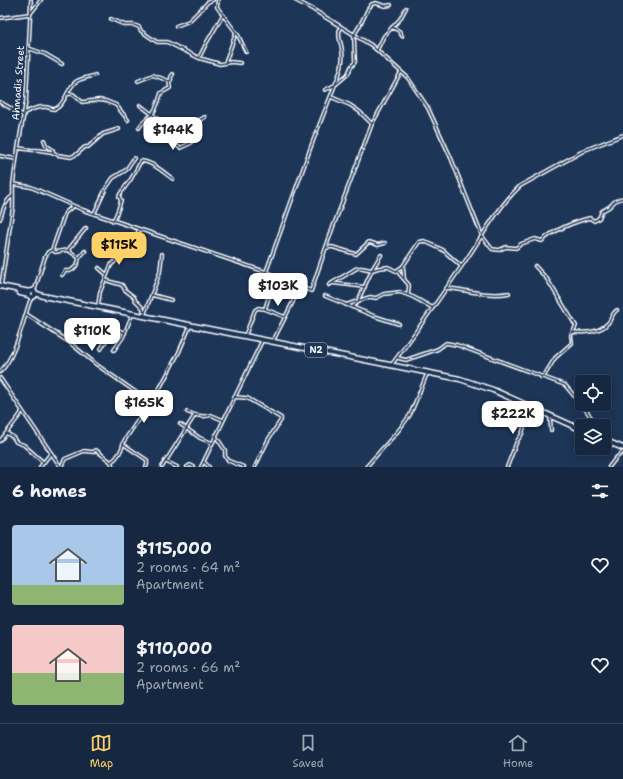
<!DOCTYPE html>
<html lang="en">
<head>
<meta charset="utf-8">
<style>
	body { margin:0; font-family:"Shantell Sans",sans-serif; background:#23344c; color:#f1f3f6; height:100vh; display:flex; flex-direction:column; font-size:15px; white-space:nowrap }
	* { box-sizing:border-box; margin:0 }
	p { font-size:13px; color:#9ea6b1 }
	.icon { flex:none; width:22px; height:22px; fill:none; stroke:currentColor; stroke-width:2; stroke-linecap:round; stroke-linejoin:round }
	.map { position:relative; height:467px; overflow:hidden }
	.panel { display:flex; flex-direction:column; background:#162841; flex:1 }
	.panel>* { flex:none }
	.tools { position:absolute; left:575px; top:375px; display:grid; gap:8px }
	.tools a { display:grid; place-items:center; width:36px; height:36px; border-radius:4px; background:#162841; box-shadow:0 2px 10px #0003,0 0 0 1px #35445a; font-size:20px }
	.price { position:absolute; translate:-50% -34px; padding:0 9px; border-radius:8px; background:#fff; color:#222; font-size:13px; line-height:26px; filter:drop-shadow(0 1px 2px #0008) }
	.price::after { content:''; position:absolute; left:50%; top:24px; width:12px; height:9px; margin-left:-6px; background:inherit; clip-path:polygon(0 0,100% 0,50% 100%) }
	.price.selected { background:#ffd166; color:#111 }
	ul { padding:0; list-style:none }
	li { display:flex; align-items:center; gap:12px; height:100px; padding:0 12px }
	li span { display:grid; place-items:center; flex:none; width:112px; height:80px; border-radius:4px; color:#555 }
	li>.icon { margin-inline-start:auto }
	span .icon { width:48px; height:48px; fill:#fffc; stroke-width:1 }
	li b { font-size:17px }
	h2 { display:flex; justify-content:space-between; align-items:center; height:48px; padding:0 12px; font-size:17px }
	.tab-bar { display:flex; justify-content:space-around; align-items:center; height:56px; border-top:1px solid #35445a; background:#162841; font-size:11px; color:#9ea6b1 }
	.tab-bar a { display:grid; justify-items:center; gap:2px }
	.tab-bar .selected { color:#ffd166 }
	.map>svg:first-child { display:block }
</style>
</head>
<body>
<div class="map">
<svg width="623" height="467" viewBox="0 0 623 467">
	<rect width="100%" height="100%" fill="#1d3557"/>
	<filter id="ink" filterUnits="userSpaceOnUse"><feTurbulence type="fractalNoise" baseFrequency=".025" numOctaves="2"/><feDisplacementMap in="SourceGraphic" scale="8" xChannelSelector="R" yChannelSelector="G"/><feConvolveMatrix kernelMatrix="1 2 1 2 8 2 1 2 1" color-interpolation-filters="sRGB"/></filter>
	<g filter="url(#ink)">
		<g fill="none" stroke-linecap="round" stroke-linejoin="round">
			<g stroke="#fff" stroke-width="4.5">
				<path id="minor" d="M218,0L217,7L238,35L246,52
					M295,0L312,9L371,45L408,78L428,108L451,158L482,236L492,249L499,250L506,247L516,248L521,244L535,239L542,241C552,231 576,221 590,218L594,221L599,218L602,211L609,207L615,201L623,198
					M0,18L30,14L41,0
					M111,19L125,25H134L139,27L141,31L157,42H167L199,58L220,64L231,62L240,63
					M176,26L189,21L208,2L213,0
					M392,27L399,31L402,36
					M28,48L45,54L62,64
					M377,50L384,36L400,19L406,8
					M199,58L207,42L223,15
					M225,63L236,33
					M138,81L153,75L169,81L171,80V77L173,74
					M325,90L335,85C340,73 344,62 342,50C341,40 337,38 340,28
					M67,94H73L82,102L99,100L106,101L116,105L128,120
					M331,97L350,105L360,112L372,124
					M0,102L24,116
					M140,105C150,113 161,119 166,132L175,134L190,123L198,121L205,117
					M24,113C31,110 37,106 45,107C50,107 52,111 57,108C67,101 67,87 77,81C83,78 90,77 95,75
					M139,128C142,122 148,119 152,114C157,108 159,100 161,93L170,88L169,81
					M166,132L168,140L180,148L191,143
					M44,140L46,145L53,150V153
					M172,142L183,138H194
					M18,148L32,150H38L52,152L58,155L71,157L77,154L85,147H88L103,134L119,129
					M0,156L16,159
					M13,184L31,187L83,210L266,272L311,291L333,227L372,124L401,72
					M94,214L106,188L113,178L126,170L134,158
					M0,219C3,211 5,200 13,196
					M113,221C117,214 119,208 121,200L119,197L120,194L131,179L141,161C153,162 163,172 173,179
					M326,248L332,247L356,254L369,242L378,245L385,243
					M53,250L55,252L68,250L86,228
					M68,250L79,258L85,251
					M535,266L547,279L576,326L571,335L572,343L555,358L544,376L541,377
					M99,268L107,275
					M397,271L409,285L408,295
					M266,272L313,141L335,85L348,74L351,67L355,62L354,35L360,25L368,9L372,4L376,3L385,6L391,5
					M62,275L65,271H70C74,269 79,264 79,258
					M404,278L403,266L419,242L424,241L443,250L461,266
					M105,280L122,285L125,290L134,297L135,300L143,308V310L145,313
					M332,283L365,287
					M329,285L357,268H362L372,270L379,268L388,267L396,271L403,266
					M1,286L13,207V184L18,148L26,101L31,0
					M447,288C467,290 488,297 509,293
					M32,291L35,288
					M34,292L45,257L48,252L52,250L65,213L73,206
					M152,295L171,300
					M325,296L374,316L399,324
					M346,305L370,297L376,298L384,294L400,292L413,297L433,308
					M98,306L100,292L111,265L131,246L139,230
					M352,307L357,303L373,268L381,255
					M265,309L285,317
					M26,314L69,342L97,365L150,402
					M144,315L160,272L162,254
					M108,325L125,333
					M573,332C585,333 599,333 608,323C612,319 611,314 617,310
					M245,336L255,310L258,308L265,309L268,299L279,279
					M273,341L300,288
					M101,349L114,327
					M114,350L123,337L132,315
					M398,358L406,360L438,349L446,343L457,345L565,385L586,410L597,426
					M392,364C419,329 443,293 468,257C484,233 499,206 520,186L585,150L623,135
					M0,372C15,358 23,321 30,301L33,297
					M0,378L60,466
					M234,397L247,398L281,418V420L268,440L255,467
					M187,412C195,415 203,418 211,415L223,420
					M550,417L551,430
					M180,424L200,438L212,443
					M6,433L13,437L16,442L24,445L43,462
					M215,435L225,450V456L229,461L244,467
					M0,441L20,415L22,411
					M123,444L147,460V465L146,467
					M165,461L177,467
					M111,462L113,467
					M204,462L209,467
					M40,467L51,453
					M61,467L65,459L84,451L93,452L96,450L111,462C119,457 122,450 124,441L161,386L179,352L190,326
					M162,467C173,450 184,432 195,415
					M187,467L190,465L194,467
					M201,467L262,341
					M366,467L398,431L410,415L427,374
					M507,467L517,441L522,434L524,427L525,418L521,404
					M609,467L616,458L623,452"/>
			</g>
			<g stroke="#fff" stroke-width="7">
				<path id="trunk" d="M0,286L30,292
					M29 294a3 3 0 1 1 6 0a3 3 0 1 1-6 0Z
					M20,293L29,295
					M35,293L43,296L460,379L493,390L582,430
					M604,440L623,448"/>
			</g>
			<use href="#minor" stroke="#1d3557" stroke-width="1.5"/>
			<use href="#trunk" stroke="#1d3557" stroke-width="4"/>
		</g>
	</g>
	<g text-anchor="middle" dominant-baseline="central" stroke-width="4" stroke-linejoin="round" paint-order="stroke">
		<rect fill="#1d3557" stroke="#bbc2cd" stroke-width="1" x="305" y="343" width="22" height="14" rx="3"/>
		<g font-size="9" font-weight="bold" fill="#fff">
			<text x="316" y="350">N2</text>
		</g>
		<g font-size="10" fill="#fff" stroke="#1d3557">
			<text transform="translate(18 83) rotate(-86)">Ahmadis Street</text>
		</g>
	</g>
</svg>
<div class="tools">
<a><svg class="icon" aria-label="locate" viewBox="0 0 24 24"><circle cx="12" cy="12" r="6"/><path d="M12 2v4M12 18v4M2 12h4M18 12h4"/></svg></a>
<a><svg class="icon" aria-label="layers" viewBox="0 0 24 24"><path d="M12 4l9 5-9 5-9-5zM3 14l9 5 9-5"/></svg></a>
</div>
<b class="price" style="left:173px;top:151px">$144K</b>
<b class="price selected" style="left:119px;top:266px">$115K</b>
<b class="price" style="left:278px;top:307px">$103K</b>
<b class="price" style="left:92px;top:352px">$110K</b>
<b class="price" style="left:144px;top:424px">$165K</b>
<b class="price" style="left:513px;top:435px">$222K</b>
</div>
<section class="panel">
<h2>6 homes<svg class="icon" aria-label="filters" viewBox="0 0 24 24"><path d="M4 7h16M4 17h16"/><circle cx="9" cy="7" r="2"/><circle cx="15" cy="17" r="2"/></svg></h2>
<ul>
<li><span style="background:linear-gradient(#a9c7e8 75%,#8fb573 0)"><svg class="icon" aria-label="home" viewBox="0 0 24 24"><path d="M3 11l9-7 9 7M6 9v11h12V9"/></svg></span><div><b>$115,000</b><p>2 rooms · 64 m²</p><p>Apartment</p></div><svg class="icon" aria-label="heart" viewBox="0 0 24 24"><path d="M12 20l-8-8c-3-5 5-10 8-4 3-6 11-1 8 4z"/></svg></li>
<li><span style="background:linear-gradient(#f6c9c9 60%,#8fb573 0)"><svg class="icon" aria-label="home" viewBox="0 0 24 24"><path d="M3 11l9-7 9 7M6 9v11h12V9"/></svg></span><div><b>$110,000</b><p>2 rooms · 66 m²</p><p>Apartment</p></div><svg class="icon" aria-label="heart" viewBox="0 0 24 24"><path d="M12 20l-8-8c-3-5 5-10 8-4 3-6 11-1 8 4z"/></svg></li>
</ul>
</section>
<nav class="tab-bar">
<a class="selected"><svg class="icon" aria-label="map" viewBox="0 0 24 24"><path d="M3 6l6-2 6 2 6-2v14l-6 2-6-2-6 2zM9 4v14M15 6v14"/></svg>Map</a>
<a><svg class="icon" aria-label="saved" viewBox="0 0 24 24"><path d="M7 4h10v16l-5-4-5 4z"/></svg>Saved</a>
<a><svg class="icon" aria-label="home" viewBox="0 0 24 24"><path d="M3 11l9-7 9 7M6 9v11h12V9"/></svg>Home</a>
</nav>
</body>
</html>
